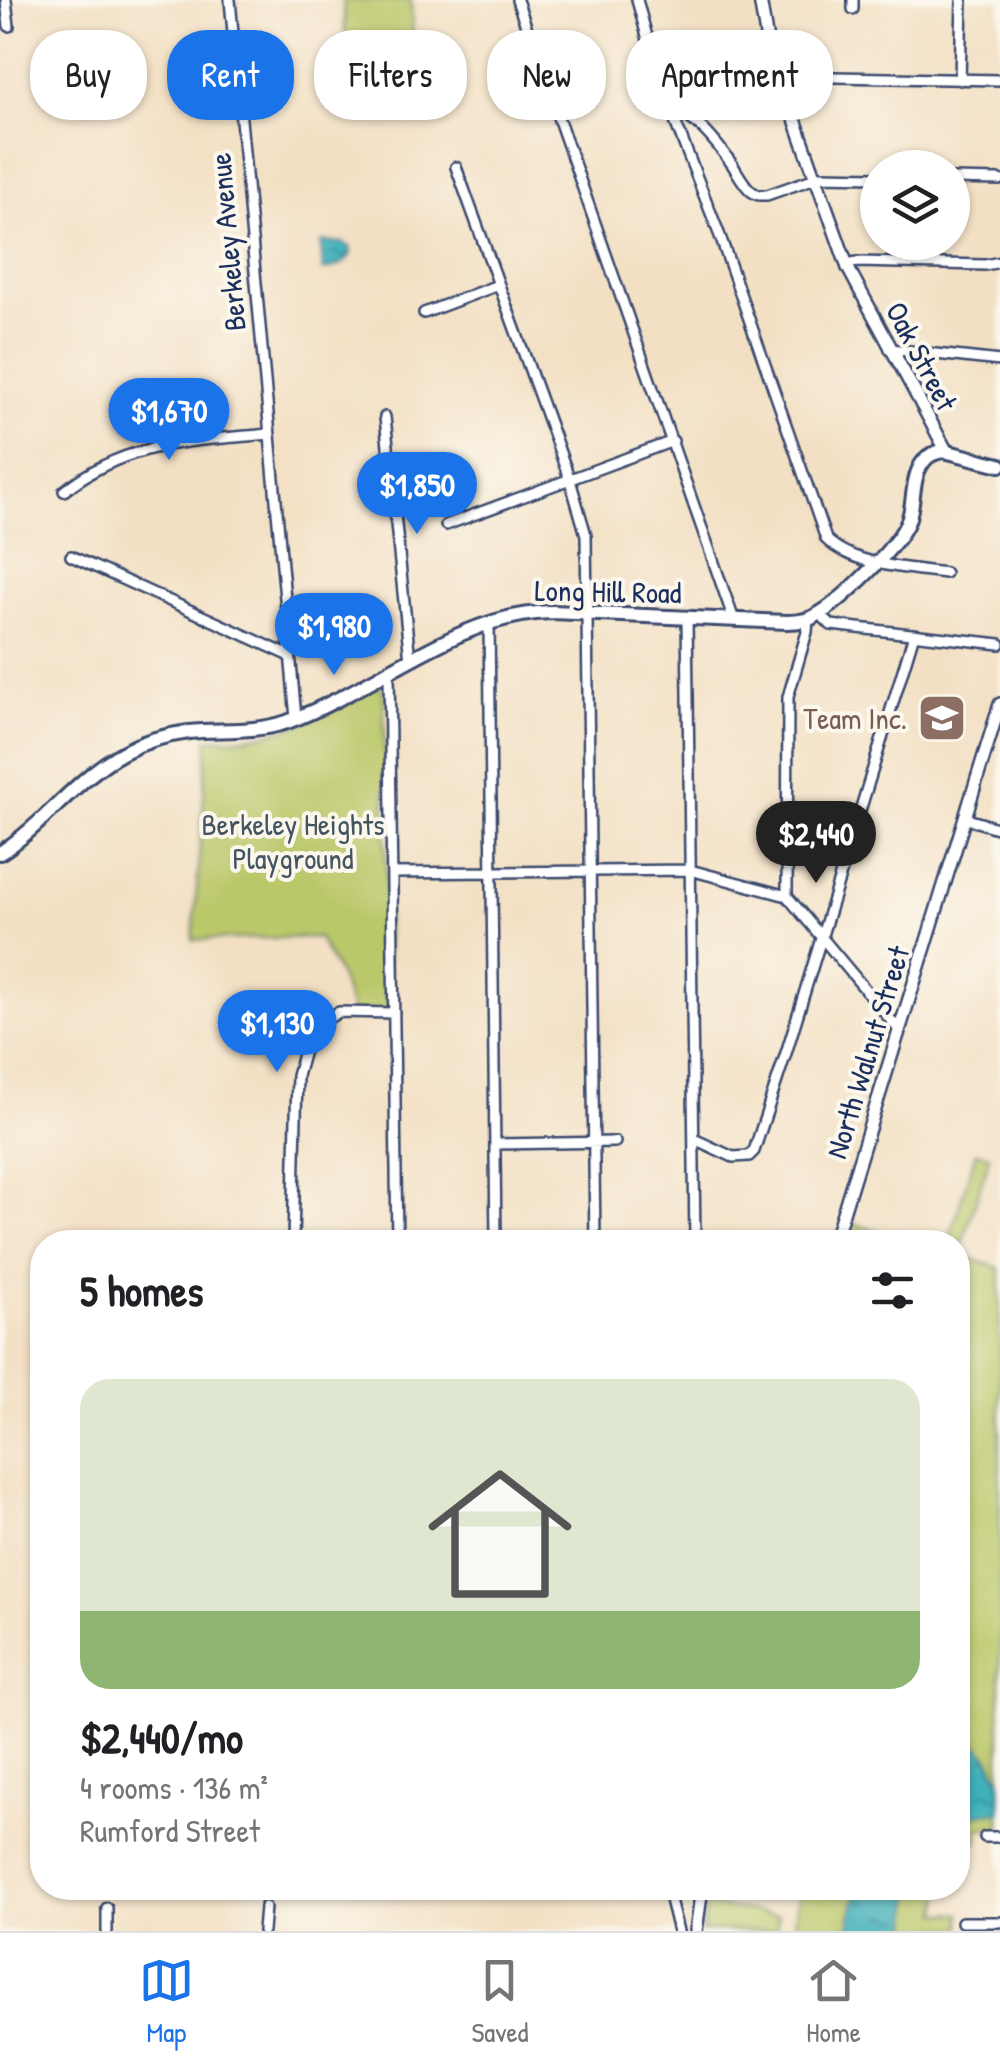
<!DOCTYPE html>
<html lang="en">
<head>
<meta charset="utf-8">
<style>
	body { margin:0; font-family:"Patrick Hand",sans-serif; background:#f6f6f6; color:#202124; height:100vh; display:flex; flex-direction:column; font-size:38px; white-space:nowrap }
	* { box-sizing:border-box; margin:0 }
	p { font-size:32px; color:#757577 }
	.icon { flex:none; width:55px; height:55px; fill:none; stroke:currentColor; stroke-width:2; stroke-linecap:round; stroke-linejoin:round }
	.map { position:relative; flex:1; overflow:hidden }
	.side { position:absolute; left:30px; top:1230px; width:940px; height:670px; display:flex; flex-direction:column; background:#fff; border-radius:40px; box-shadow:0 2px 8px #0004 }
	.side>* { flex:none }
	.banner { position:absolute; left:30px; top:30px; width:940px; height:90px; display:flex; gap:20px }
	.fabs { position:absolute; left:860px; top:150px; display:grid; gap:20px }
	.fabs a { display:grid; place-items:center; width:110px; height:110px; border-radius:50%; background:#fff; box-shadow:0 2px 8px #0004; font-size:50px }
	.price { position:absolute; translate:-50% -85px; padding:0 22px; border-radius:35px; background:#1a73e8; color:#fff; font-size:32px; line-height:65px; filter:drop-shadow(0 2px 5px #0008) }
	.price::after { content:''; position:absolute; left:50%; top:60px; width:30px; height:22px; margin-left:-15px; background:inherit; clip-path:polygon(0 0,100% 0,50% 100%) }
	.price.on { background:#222; color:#fff }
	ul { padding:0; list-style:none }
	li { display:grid; align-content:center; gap:20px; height:530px; padding:0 50px }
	li span { display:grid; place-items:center; height:310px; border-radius:30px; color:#555 }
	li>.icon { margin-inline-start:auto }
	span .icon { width:180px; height:180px; fill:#fffc; stroke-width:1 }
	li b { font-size:42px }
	h2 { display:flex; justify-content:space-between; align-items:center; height:120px; padding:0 50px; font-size:42px }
	.pill { padding:0 35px; border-radius:40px; background:#fff; box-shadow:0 2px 8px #0004; font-size:35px; line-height:90px }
	.pill.on { background:#1a73e8; color:#fff }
	.menu { display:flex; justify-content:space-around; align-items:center; height:140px; border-top:2px solid #e0e0e0; background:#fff; font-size:28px; color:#757577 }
	.menu a { display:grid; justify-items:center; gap:5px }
	.menu .on { color:#1a73e8 }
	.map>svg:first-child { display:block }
</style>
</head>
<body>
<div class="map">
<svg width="1000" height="1931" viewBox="0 0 1000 1931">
	<defs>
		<pattern id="water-ripples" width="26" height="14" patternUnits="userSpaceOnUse" patternTransform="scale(2.5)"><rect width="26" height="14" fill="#41b1ba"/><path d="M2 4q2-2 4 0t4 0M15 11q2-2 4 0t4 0" fill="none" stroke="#36909a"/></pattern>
	</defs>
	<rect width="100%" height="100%" fill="#fbf7ec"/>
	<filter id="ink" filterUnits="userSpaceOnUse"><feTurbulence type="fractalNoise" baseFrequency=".01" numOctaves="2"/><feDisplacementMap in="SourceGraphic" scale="20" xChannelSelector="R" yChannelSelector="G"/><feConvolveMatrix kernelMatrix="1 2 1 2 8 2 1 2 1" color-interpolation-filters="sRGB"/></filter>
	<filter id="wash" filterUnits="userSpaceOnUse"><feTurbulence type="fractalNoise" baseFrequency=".0048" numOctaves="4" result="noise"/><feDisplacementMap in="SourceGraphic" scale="40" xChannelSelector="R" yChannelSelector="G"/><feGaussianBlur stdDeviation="2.25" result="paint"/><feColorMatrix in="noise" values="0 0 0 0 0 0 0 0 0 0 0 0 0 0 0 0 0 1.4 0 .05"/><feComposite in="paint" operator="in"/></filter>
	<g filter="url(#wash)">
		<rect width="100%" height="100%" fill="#f3e0c4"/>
		<path fill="#bbc86a" stroke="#6b7c64" stroke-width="2.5" d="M343,0H411L414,55L347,59Z
			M380,686L384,691L388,1012L352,1013L340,977L318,937L193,940L208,739C275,740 318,720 375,687Z
			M976,1152L990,1156L959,1255L1000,1268V1828H978L977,1842L958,1841V1242H948Z
			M847,1222L916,1242H841Z
			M799,1888H943L939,1913L962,1914L961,1928H936L935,1931H794Z
			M706,1905L778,1915L776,1931H702Z"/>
		<path fill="url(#water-ripples)" stroke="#2e708c" stroke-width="2.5" d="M323,242L343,243L350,247C355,261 335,268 323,270L321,244Z
			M958,1708L965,1730L989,1758L1000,1780V1811L958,1817Z
			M858,1888H915L911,1898L910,1931H848Z"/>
	</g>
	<g filter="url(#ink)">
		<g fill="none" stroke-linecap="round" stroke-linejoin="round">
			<g stroke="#3b4a6d" stroke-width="14">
				<path id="minor" d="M6,0L9,26
					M230,0L296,718
					M517,0L734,620
					M637,0L651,51L676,124L720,236L826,539C853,566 909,568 945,573
					M853,9V0
					M779,76L1000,80
					M960,80L962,0
					M672,110C698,117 717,144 732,164C738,173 743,184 751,191C758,196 759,195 767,195L821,176L878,177
					M456,167L570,480L586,535L595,1242
					M952,179L1000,180
					M846,264L858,262L985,265L1000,262
					M424,313L498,285
					M890,349L1000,361
					M385,417L410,660
					M64,491C125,441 195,441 269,434
					M446,525L673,441
					M71,556L288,655
					M820,614L831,625L1000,644
					M687,618L695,1242
					M489,622L496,1242
					M389,672L397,1242
					M964,818L1000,829
					M393,873L690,870L787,896L900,1031
					M787,896L788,697L807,632L808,619
					M694,1139L733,1157L749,1156L754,1151L787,1050L914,634
					M495,1144L615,1142
					M293,1242L297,1076L308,1036L322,1022L339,1012L394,1013
					M985,1837H1000
					M667,1888L678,1931
					M107,1908V1931
					M962,1922H1000
					M263,1931L265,1907"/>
			</g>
			<g stroke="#3b4a6d" stroke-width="16">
				<path id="tertiary" d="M760,0L767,41L848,268L947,452
					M834,1242L1000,704
					M696,1931L702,1888"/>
			</g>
			<g stroke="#3b4a6d" stroke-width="18">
				<path id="secondary" d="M0,853C45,824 77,777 124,752C144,741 166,735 189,732C222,729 254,733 287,722C375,690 456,614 552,612L787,622C798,622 808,621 817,615C841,602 898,546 908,521C915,502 911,476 924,461C929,454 936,452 944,451L1000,465"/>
			</g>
			<use href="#minor" stroke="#fff" stroke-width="9"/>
			<use href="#tertiary" stroke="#fff" stroke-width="11"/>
			<use href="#secondary" stroke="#fff" stroke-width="12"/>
		</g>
	</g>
	<defs>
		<g id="school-square" transform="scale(2.5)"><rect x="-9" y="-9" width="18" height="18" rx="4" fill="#8d6e63" stroke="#fbf7ec"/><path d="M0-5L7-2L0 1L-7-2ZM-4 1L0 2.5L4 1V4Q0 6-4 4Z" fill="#fff"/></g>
	</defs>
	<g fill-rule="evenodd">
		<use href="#school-square" x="942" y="718"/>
	</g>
	<g text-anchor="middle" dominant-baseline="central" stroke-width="8" stroke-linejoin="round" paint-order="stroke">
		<g font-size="30" fill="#1b2f5e" stroke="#fbf7ec">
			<text transform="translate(227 242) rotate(-95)">Berkeley Avenue</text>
			<text transform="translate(922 356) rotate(62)">Oak Street</text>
			<text transform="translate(608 591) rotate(1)">Long Hill Road</text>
			<text transform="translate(867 1052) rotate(-73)">North Walnut Street</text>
		</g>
		<g font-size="30" fill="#785e54" stroke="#fbf7ec" text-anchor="end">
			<text x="907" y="718">Team Inc.</text>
		</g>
		<g font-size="30" fill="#435561" stroke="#fbf7ec">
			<text x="293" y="824">Berkeley Heights<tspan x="293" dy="34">Playground</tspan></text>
		</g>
	</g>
</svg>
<div class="fabs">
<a><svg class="icon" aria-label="layers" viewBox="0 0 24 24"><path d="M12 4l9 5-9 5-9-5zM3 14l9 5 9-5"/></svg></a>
</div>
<b class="price" style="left:169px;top:463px">$1,670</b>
<b class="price" style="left:417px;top:537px">$1,850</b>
<b class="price" style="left:334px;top:678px">$1,980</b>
<b class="price on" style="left:816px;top:886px">$2,440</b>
<b class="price" style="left:277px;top:1075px">$1,130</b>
<div class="banner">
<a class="pill">Buy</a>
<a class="pill on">Rent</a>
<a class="pill">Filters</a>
<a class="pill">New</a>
<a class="pill">Apartment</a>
</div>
<section class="side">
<h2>5 homes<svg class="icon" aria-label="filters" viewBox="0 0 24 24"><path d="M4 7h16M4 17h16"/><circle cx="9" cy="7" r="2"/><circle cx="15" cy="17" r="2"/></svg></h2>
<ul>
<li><span style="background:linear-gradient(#dfe7d0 75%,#8fb573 0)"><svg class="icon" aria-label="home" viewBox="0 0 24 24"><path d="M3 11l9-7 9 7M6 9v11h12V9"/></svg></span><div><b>$2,440/mo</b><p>4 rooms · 136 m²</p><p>Rumford Street</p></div></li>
</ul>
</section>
</div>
<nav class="menu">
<a class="on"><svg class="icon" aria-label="map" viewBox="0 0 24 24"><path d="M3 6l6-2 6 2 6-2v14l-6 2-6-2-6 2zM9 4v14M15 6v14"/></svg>Map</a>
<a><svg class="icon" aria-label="saved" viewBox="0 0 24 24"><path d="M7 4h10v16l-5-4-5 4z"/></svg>Saved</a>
<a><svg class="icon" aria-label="home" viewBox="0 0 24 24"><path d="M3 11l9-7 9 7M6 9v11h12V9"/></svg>Home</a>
</nav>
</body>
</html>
